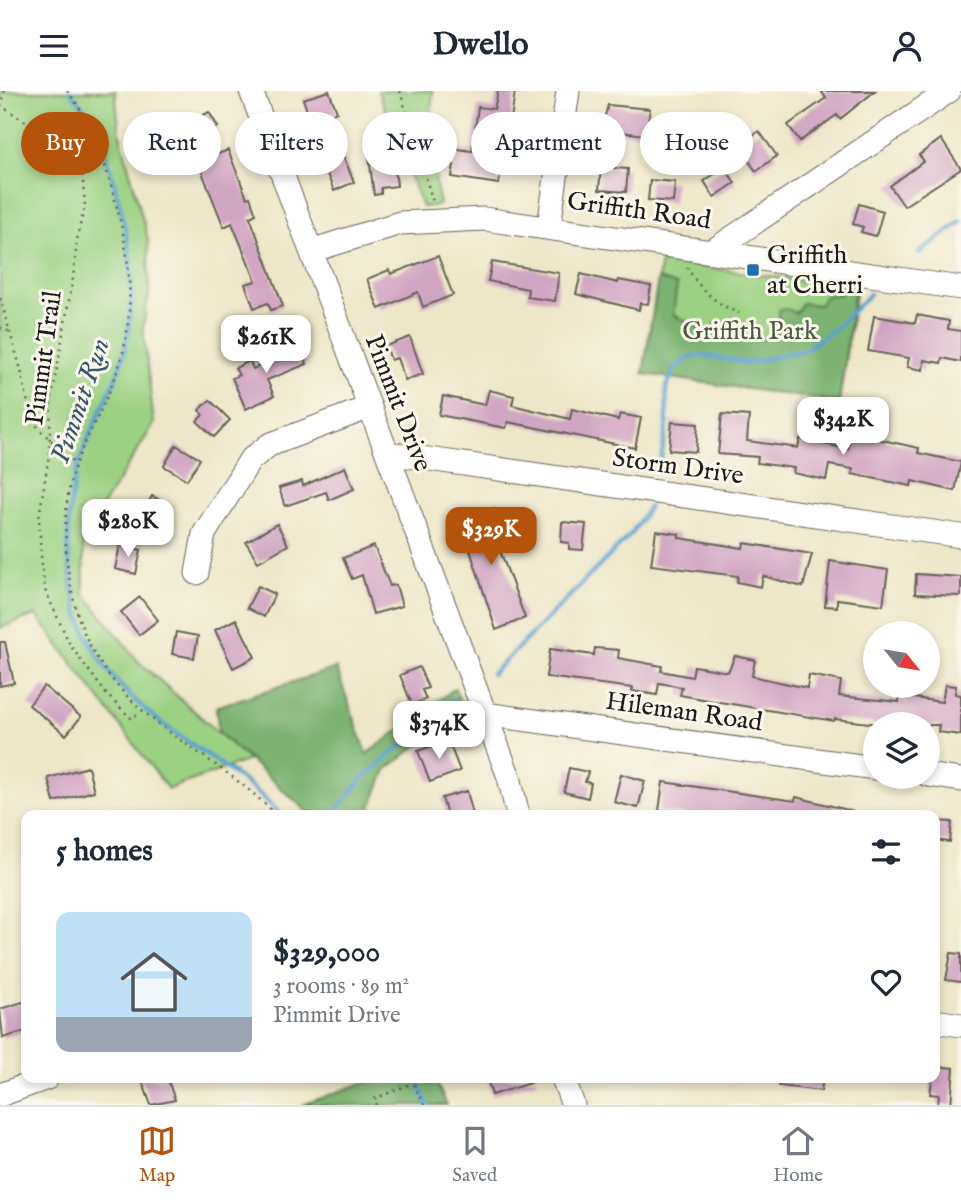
<!DOCTYPE html>
<html lang="en">
<head>
<meta charset="utf-8">
<style>
	body { margin:0; font-family:"IM FELL English",serif; background:#f2f2f3; color:#1f2937; height:100vh; display:flex; flex-direction:column; font-size:26px; white-space:nowrap }
	* { box-sizing:border-box; margin:0 }
	p { font-size:23px; color:#747a83 }
	.icon { flex:none; width:38px; height:38px; fill:none; stroke:currentColor; stroke-width:2; stroke-linecap:round; stroke-linejoin:round }
	.map { position:relative; flex:1; overflow:hidden }
	.sheet { position:absolute; left:21px; top:719px; width:919px; height:273px; display:flex; flex-direction:column; background:#fff; border-radius:14px; box-shadow:0 4px 10px #0003 }
	.sheet>* { flex:none }
	.top-card { position:absolute; left:21px; top:21px; width:920px; height:63px; display:flex; gap:14px }
	.needle { width:46px; rotate:120deg }
	.tools { position:absolute; left:863px; top:530px; display:grid; gap:14px }
	.tools a { display:grid; place-items:center; width:77px; height:77px; border-radius:50%; background:#fff; box-shadow:0 4px 10px #0003; font-size:35px }
	.price { position:absolute; translate:-50% -60px; padding:0 16px; border-radius:14px; background:#fff; color:#222; font-size:23px; line-height:46px; filter:drop-shadow(0 2px 4px #0008) }
	.price::after { content:''; position:absolute; left:50%; top:42px; width:21px; height:16px; margin-left:-10px; background:inherit; clip-path:polygon(0 0,100% 0,50% 100%) }
	.price.on { background:#b45309; color:#fff }
	ul { padding:0; list-style:none }
	li { display:flex; align-items:center; gap:21px; height:175px; padding:0 35px }
	li+li { border-top:2px solid #e0e1e3 }
	li span { display:grid; place-items:center; flex:none; width:196px; height:140px; border-radius:14px; color:#555 }
	li>.icon { margin-inline-start:auto }
	span .icon { width:84px; height:84px; fill:#fffc; stroke-width:1 }
	li b { font-size:30px }
	h2 { display:flex; justify-content:space-between; align-items:center; height:84px; padding:0 35px; font-size:30px }
	.tag { padding:0 24px; border-radius:32px; background:#fff; box-shadow:0 4px 10px #0003; font-size:24px; line-height:63px }
	.tag.on { background:#b45309; color:#fff }
	header { display:flex; justify-content:space-between; align-items:center; height:91px; padding:0 35px; background:#fff; font-size:32px; font-weight:800 }
	.dock { display:flex; justify-content:space-around; align-items:center; height:98px; border-top:2px solid #e0e1e3; background:#fff; font-size:19px; color:#747a83 }
	.dock a { display:grid; justify-items:center; gap:4px }
	.dock .on { color:#b45309 }
	.map>svg:first-child { display:block }
</style>
</head>
<body>
<header><svg class="icon" aria-label="menu" viewBox="0 0 24 24"><path d="M4 6h16M4 12h16M4 18h16"/></svg>Dwello<svg class="icon" aria-label="person" viewBox="0 0 24 24"><circle cx="12" cy="8" r="4"/><path d="M4 21q1-7 8-7t8 7"/></svg></header>
<div class="map">
<svg width="961" height="1014" viewBox="0 0 961 1014">
	<rect width="100%" height="100%" fill="#fbf7ec"/>
	<filter id="ink" filterUnits="userSpaceOnUse"><feTurbulence type="fractalNoise" baseFrequency=".0143" numOctaves="2"/><feDisplacementMap in="SourceGraphic" scale="14" xChannelSelector="R" yChannelSelector="G"/><feConvolveMatrix kernelMatrix="1 2 1 2 8 2 1 2 1" color-interpolation-filters="sRGB"/></filter>
	<filter id="wash" filterUnits="userSpaceOnUse"><feTurbulence type="fractalNoise" baseFrequency=".00686" numOctaves="4" result="noise"/><feDisplacementMap in="SourceGraphic" scale="28" xChannelSelector="R" yChannelSelector="G"/><feGaussianBlur stdDeviation="1.57" result="paint"/><feColorMatrix in="noise" values="0 0 0 0 0 0 0 0 0 0 0 0 0 0 0 0 0 1.4 0 .05"/><feComposite in="paint" operator="in"/></filter>
	<g filter="url(#wash)">
		<rect width="100%" height="100%" fill="#ede6c7"/>
		<path fill="#9bd182" stroke="#5c764f" stroke-width="2" d="M0,0H115L120,44L148,148L149,202L143,237L154,333L83,446L84,502L139,571L249,669L168,698L36,524L0,537Z
			M378,0H433L428,50L440,114L422,116Z
			M661,170L856,197L839,311L643,283Z"/>
		<path fill="#7cb370" stroke="#4c6846" stroke-width="2" d="M658,188L677,194L673,224L711,242L717,231L739,234L738,246L775,247L779,219L787,218L796,222L802,212L819,214L825,205L840,203L842,195L855,197L839,311L643,283Z
			M336,577L367,663L455,597L463,619L386,679L368,724H311L219,642L216,616Z
			M376,987H434L447,1014H302Z"/>
		<g fill="none" stroke-linecap="round" stroke-linejoin="round">
			<path stroke="#5aa2d0" stroke-width="4.5" d="M70,0C94,26 106,62 115,95C130,149 138,202 125,257C116,299 90,334 78,375C62,433 64,509 96,561C143,640 222,660 281,724
				M919,162L961,130
				M659,381L667,332L666,297L674,279L687,267L701,264L749,272L806,258L833,239L870,203
				M492,583L631,443L649,416
				M333,724L362,688L454,610
				M416,987L428,1014"/>
		</g>
		<g id="blocks">
			<path fill="#d1a6c3" d="M329,0L337,21L311,31L303,8Z
				M498,0H515L510,37L529,39L526,55L505,52L499,93L452,86L454,74L449,73L451,57L472,60L478,16L494,18Z
				M821,0H875L840,28L837,24L800,50L788,34L826,7Z
				M608,14L650,18L646,44L601,39Z
				M209,21L218,36L202,45L194,29Z
				M759,40L777,65L756,80L738,55Z
				M941,48L961,78L904,115L890,95L924,70L919,64Z
				M340,57L354,91L334,100L320,66Z
				M228,59L247,107L250,106L256,123L250,126L283,215L271,219L268,212L254,217L245,193L256,190L232,132L224,136L198,71Z
				M393,62L397,95L381,97V103L374,104L369,66Z
				M601,76L628,78L626,101L599,99Z
				M725,76L735,92L714,106L704,90Z
				M650,89L675,91L673,111L648,109Z
				M859,113L883,120L876,145L861,141L863,136L853,133Z
				M438,165L453,204L423,216L418,201L379,218L367,188L389,179L391,183Z
				M492,171L559,182L555,210L527,206L528,198L488,190Z
				M581,183L618,192V189L651,195L648,213L640,212L639,219L576,203Z
				M917,224L949,230L948,238L961,240V271L942,267L941,272L924,269L923,279L907,276L909,267L868,260L874,225L915,232Z
				M410,246L423,283L405,289L397,267L391,269L386,255Z
				M298,250L307,273L267,289L274,305L246,318L232,287L239,284L235,277L250,270L253,278L279,267L276,259Z
				M489,299L514,305L512,314L570,328L572,318L618,329L620,323L641,327L635,357L508,331L506,337L439,324L443,305L485,314Z
				M210,309L230,329L214,346L197,330L203,324L199,319Z
				M722,323L749,325L747,350L798,357L800,348L848,358L850,342L919,357L918,362L961,371L955,400L912,390L911,395L852,383L853,378L829,374L826,389L793,382L794,377L757,372L758,366L718,363Z
				M672,331L698,333L696,361L669,359Z
				M176,354L200,368L187,389L164,375Z
				M345,376L354,398L329,409L326,401L285,415L279,397L302,390L303,395Z
				M152,405L172,416L166,426L163,424L153,441L137,432Z
				M495,417L503,440L494,443L525,527L496,539L468,453L463,455L455,432Z
				M562,431L586,433L583,459L569,458V452L561,451Z
				M277,433L288,454L258,471L246,451Z
				M656,440L679,443V447L743,457L744,452L812,463L803,496L763,485L761,496L737,491L738,485L651,474Z
				M120,454L141,459L136,483L115,478Z
				M374,455L390,495L396,494L402,515L373,523L362,484L352,488L343,467Z
				M830,470L888,479L883,514L837,508V516L825,515Z
				M916,483L961,486V505L915,503Z
				M258,495L275,503L264,526L247,517Z
				M140,506L158,529L139,544L121,521Z
				M236,528L255,566L233,577L215,539Z
				M176,541L198,545L194,567L172,563Z
				M0,551H5L14,592L0,595Z
				M595,557L619,559L618,567L662,575L661,580L692,586L694,575L728,581L735,565L755,569L752,585L807,597L809,584L841,590L839,605L899,611L900,605L942,611L945,594L956,595L955,603L961,604V644L938,641L939,634H887L835,628L834,630L702,608L680,604L682,596L659,592L657,604L632,600L633,597L546,586L550,558L594,564Z
				M419,576L428,597L422,599L426,608L412,614L400,584Z
				M44,595L81,626L66,644L29,614Z
				M448,649L460,680L430,691L418,660Z
				M88,676L94,700L54,711L48,687Z
				M569,677L588,681L585,691L591,692L588,707L564,701Z
				M621,683L645,690L638,717L614,711Z
				M663,691L795,710L796,706L852,720L851,724H690L659,720Z
				M467,700L473,724H447L442,707Z
				M934,730L952,731L950,751L934,749Z
				M951,862L961,863V891L946,889Z
				M26,910V940L3,947L0,918Z
				M934,975L954,977L951,1014H938L939,1004L930,1003Z
				M141,987H167L175,1009L151,1014Z
				M487,987H536V990L492,1004Z
				M780,987H823L821,1000L779,995Z"/>
		</g>
	</g>
	<g filter="url(#ink)">
		<use href="#blocks" fill-opacity="0" stroke="#656358" stroke-width="2"/>
		<g fill="none" stroke-linecap="round" stroke-linejoin="round">
			<g stroke="#656358" stroke-width="25">
				<path id="minor" d="M251,0L485,623L509,686L518,724
					M549,136L568,0
					M714,159L949,0
					M311,160L400,132L484,128L961,197
					M387,362L961,445
					M197,482L204,443L250,369L269,354L370,316
					M485,623L875,677
					M928,684L961,689
					M934,930L961,934
					M563,987L573,1014
					M0,1004L47,987"/>
			</g>
			<path stroke="#656358" stroke-width="2.5" stroke-dasharray="2 5" stroke-linecap="butt" d="M4,0L1,15L71,58L82,80L85,115L78,142L73,187L51,311L49,364L39,426L41,465L45,499L70,554L107,604L132,628L140,621
				M67,0C90,27 102,62 111,95C127,149 136,202 124,257C115,297 93,332 77,369C56,422 65,511 93,560C135,636 219,664 276,724
				M400,0L433,111
				M687,176C699,198 716,213 739,222
				M0,207L21,279L30,322L38,337L76,373
				M0,237L11,241
				M411,987L424,1014
				M377,1014L374,1008L413,992"/>
			<use href="#minor" stroke="#fff" stroke-width="23"/>
		</g>
	</g>
	<rect fill="#1f6fb2" stroke="#fbf7ec" stroke-width="2.5" x="746" y="172" width="14" height="14" rx="3.5"/>
	<g text-anchor="middle" dominant-baseline="central" stroke-width="6" stroke-linejoin="round" paint-order="stroke">
		<g font-size="26" fill="#1c1c1c" stroke="#fbf7ec">
			<text transform="translate(639 120) rotate(8)">Griffith Road</text>
			<text transform="translate(44 267) rotate(-82)">Pimmit Trail</text>
			<text transform="translate(398 312) rotate(69)">Pimmit Drive</text>
			<text transform="translate(678 376) rotate(8)">Storm Drive</text>
			<text transform="translate(684 621) rotate(8)">Hileman Road</text>
		</g>
		<g font-size="26" fill="#1c1c1c" stroke="#fbf7ec" text-anchor="start">
			<text x="767" y="164">Griffith<tspan x="767" dy="30">at Cherri</tspan></text>
		</g>
		<g font-size="26" fill="#485b40" stroke="#fbf7ec">
			<text x="750" y="240">Griffith Park</text>
		</g>
		<g font-size="28" font-style="italic" fill="#38586d" stroke="#fbf7ec">
			<text transform="translate(81 310) rotate(-71)">Pimmit Run</text>
		</g>
	</g>
</svg>
<div class="tools">
<a><svg class="needle" viewBox="-14 -14 28 28"><path d="M0-13l5 13h-10z" fill="#e53935"/><path d="M0 13l5-13h-10z" fill="#747a83"/></svg></a>
<a><svg class="icon" aria-label="layers" viewBox="0 0 24 24"><path d="M12 4l9 5-9 5-9-5zM3 14l9 5 9-5"/></svg></a>
</div>
<b class="price" style="left:266px;top:284px">$261K</b>
<b class="price" style="left:843px;top:366px">$342K</b>
<b class="price" style="left:128px;top:468px">$280K</b>
<b class="price on" style="left:491px;top:476px">$329K</b>
<b class="price" style="left:439px;top:670px">$374K</b>
<div class="top-card">
<a class="tag on">Buy</a>
<a class="tag">Rent</a>
<a class="tag">Filters</a>
<a class="tag">New</a>
<a class="tag">Apartment</a>
<a class="tag">House</a>
</div>
<section class="sheet">
<h2>5 homes<svg class="icon" aria-label="filters" viewBox="0 0 24 24"><path d="M4 7h16M4 17h16"/><circle cx="9" cy="7" r="2"/><circle cx="15" cy="17" r="2"/></svg></h2>
<ul>
<li><span style="background:linear-gradient(#bfe0f5 75%,#9aa5b1 0)"><svg class="icon" aria-label="home" viewBox="0 0 24 24"><path d="M3 11l9-7 9 7M6 9v11h12V9"/></svg></span><div><b>$329,000</b><p>3 rooms · 89 m²</p><p>Pimmit Drive</p></div><svg class="icon" aria-label="heart" viewBox="0 0 24 24"><path d="M12 20l-8-8c-3-5 5-10 8-4 3-6 11-1 8 4z"/></svg></li>
</ul>
</section>
</div>
<nav class="dock">
<a class="on"><svg class="icon" aria-label="map" viewBox="0 0 24 24"><path d="M3 6l6-2 6 2 6-2v14l-6 2-6-2-6 2zM9 4v14M15 6v14"/></svg>Map</a>
<a><svg class="icon" aria-label="saved" viewBox="0 0 24 24"><path d="M7 4h10v16l-5-4-5 4z"/></svg>Saved</a>
<a><svg class="icon" aria-label="home" viewBox="0 0 24 24"><path d="M3 11l9-7 9 7M6 9v11h12V9"/></svg>Home</a>
</nav>
</body>
</html>
